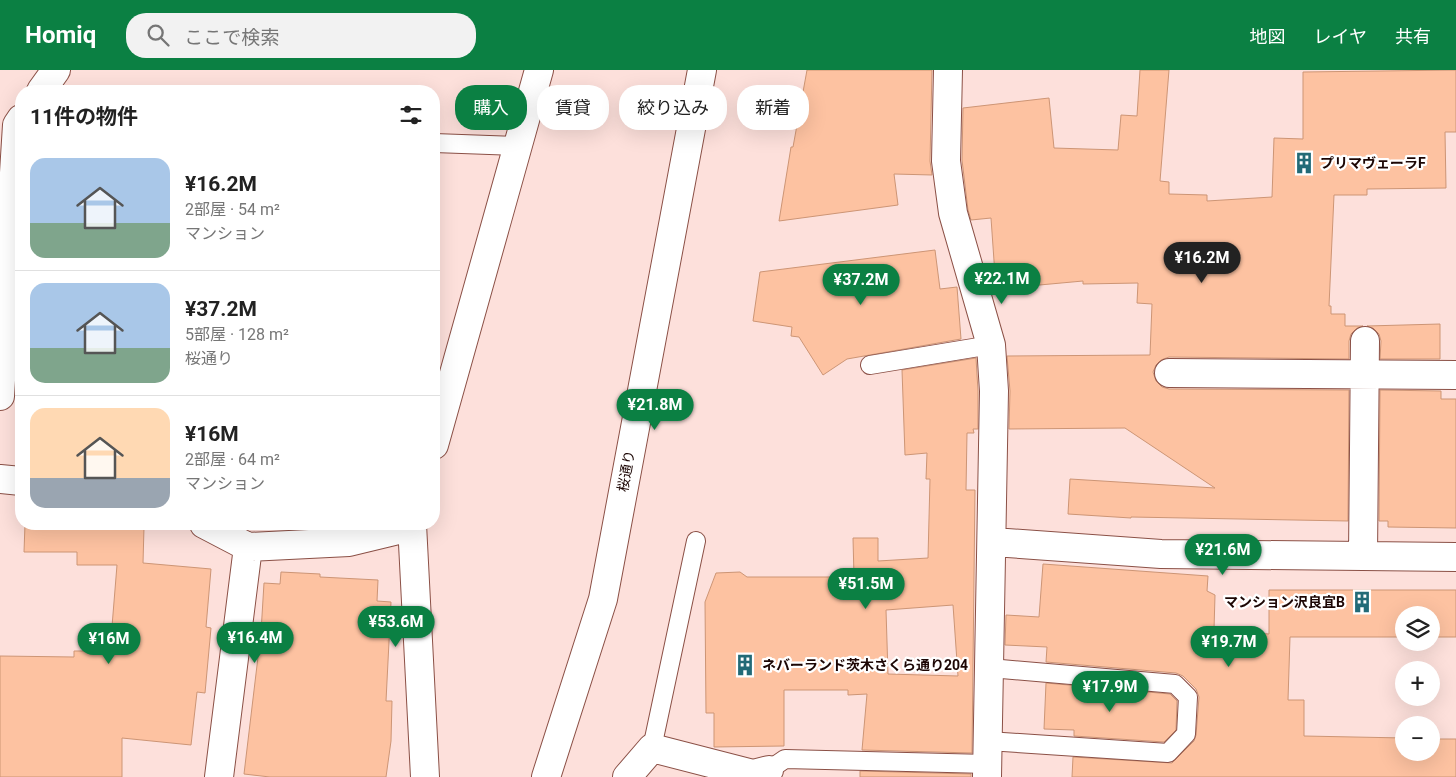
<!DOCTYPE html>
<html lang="ja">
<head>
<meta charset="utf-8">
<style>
	body { margin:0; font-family:Roboto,"Noto Sans JP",sans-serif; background:#f2f2f2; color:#222; height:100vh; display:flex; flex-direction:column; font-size:19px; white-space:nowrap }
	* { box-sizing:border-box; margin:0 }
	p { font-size:16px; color:#767676 }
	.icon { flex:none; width:28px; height:28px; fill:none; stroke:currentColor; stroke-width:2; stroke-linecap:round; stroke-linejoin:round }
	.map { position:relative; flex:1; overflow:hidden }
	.panel { position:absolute; left:15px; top:15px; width:425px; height:445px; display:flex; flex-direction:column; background:#fff; border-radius:20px; box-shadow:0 5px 20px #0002 }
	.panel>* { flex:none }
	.banner { position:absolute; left:455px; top:15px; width:475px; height:45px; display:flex; gap:10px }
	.tools { position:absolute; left:1395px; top:536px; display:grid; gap:10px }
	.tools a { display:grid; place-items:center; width:45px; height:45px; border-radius:50%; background:#fff; box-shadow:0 5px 20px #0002; font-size:25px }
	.price { position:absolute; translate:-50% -42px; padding:0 11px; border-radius:18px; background:#0b8043; color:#fff; font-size:16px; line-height:32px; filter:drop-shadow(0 1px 2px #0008) }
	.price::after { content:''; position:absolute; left:50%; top:30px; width:15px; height:11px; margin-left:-8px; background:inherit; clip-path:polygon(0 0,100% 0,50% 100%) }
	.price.current { background:#222; color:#fff }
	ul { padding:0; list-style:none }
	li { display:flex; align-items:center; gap:15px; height:125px; padding:0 15px }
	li+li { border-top:1px solid #e0e0e0 }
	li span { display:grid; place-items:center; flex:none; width:140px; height:100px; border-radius:15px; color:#555 }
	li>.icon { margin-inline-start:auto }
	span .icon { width:60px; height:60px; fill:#fffc; stroke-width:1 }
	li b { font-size:21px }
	h2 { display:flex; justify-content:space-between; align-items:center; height:60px; padding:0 15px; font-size:21px }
	.pill { padding:0 18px; border-radius:20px; background:#fff; box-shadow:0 5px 20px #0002; font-size:18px; line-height:45px }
	.pill.current { background:#0b8043; color:#fff }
	header { display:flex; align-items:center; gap:30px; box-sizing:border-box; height:70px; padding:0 25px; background:#0b8043; color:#fff }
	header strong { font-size:24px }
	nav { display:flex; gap:28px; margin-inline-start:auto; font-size:18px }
	.search { width:350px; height:45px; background:#f2f2f2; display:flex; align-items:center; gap:12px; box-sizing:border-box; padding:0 18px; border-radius:20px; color:#767676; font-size:19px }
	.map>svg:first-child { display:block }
</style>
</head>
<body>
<header>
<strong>Homiq</strong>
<div class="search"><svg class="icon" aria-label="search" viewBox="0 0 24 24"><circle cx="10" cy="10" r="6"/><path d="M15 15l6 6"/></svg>ここで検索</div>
<nav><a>地図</a><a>レイヤ</a><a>共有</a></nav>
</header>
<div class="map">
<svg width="1456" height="707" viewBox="0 0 1456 707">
	<defs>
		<pattern id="forest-crowns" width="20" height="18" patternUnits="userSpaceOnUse" patternTransform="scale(1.25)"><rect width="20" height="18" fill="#d8c99f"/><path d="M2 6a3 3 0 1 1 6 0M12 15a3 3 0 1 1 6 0" fill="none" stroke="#b9ab87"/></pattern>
	</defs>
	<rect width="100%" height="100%" fill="#fde0db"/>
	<path fill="url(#forest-crowns)" d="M238,454H309C295,458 250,460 238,454Z"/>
	<path fill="#fdc2a1" stroke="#cd9575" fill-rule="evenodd" d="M807,0H932L930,91L932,105L894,104L898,135L779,151L791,77H793Z
		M1140,0H1169L1160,111L1169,112V124L1207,125V131L1272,127L1274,68L1303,69V2L1456,0V62H1445L1446,118L1367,119V125H1334L1329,236H1331V244H1345V256H1363L1357,258L1351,264L1349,271V289L1169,287L1161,290L1156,295L1153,302L1156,311L1162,317L1169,319L1349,320L1348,451L1131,447V448L1068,444L1070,409L1215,418L1125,358L1009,359L1010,321L1007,286L1150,285L1152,234L1137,233L1138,213L1083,214V211L996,219L991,148L971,150L968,140L962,90L963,38L1049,28L1054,78L1118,80L1121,45L1137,46Z
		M935,180L940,219L957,217L961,269L847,289L823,305L799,267L791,266L792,257L753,251L760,202Z
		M1440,254V289H1380L1381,271L1379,264L1373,258L1367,256Z
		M976,288L978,321V359H973L974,363H967L966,420H975L972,683L862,680L867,624L848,625V620H784V676L714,677V643H706L705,532L716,503L740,502L747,507H854L853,468H878V491L928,488L930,409H926L927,383L905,385L902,300ZM953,535L958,606L888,604L886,540Z
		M1380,320L1441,321V329H1456V458L1388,457V451H1379Z
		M25,454H107V457H144L143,493L211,499L206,557L211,558L205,623L197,622L191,675L122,668V707H0V586L74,587V581H110L117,495H77V482H24Z
		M1043,494L1208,506L1207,521L1215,525L1214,560L1269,564V520H1456V567H1431V545H1404V567H1290L1288,630H1304V666L1404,668V682H1431V669H1456V707H1072L1073,687L1172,693L1194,671L1196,665L1199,627L1196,619L1183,606L1176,603L1046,592L1047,577L1005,575L1006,545L1039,547Z
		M281,502L320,504V507L378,510L377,531L391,532L386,631H392L391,671L386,707H270L244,704L261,562L264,513L280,514Z
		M1046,613L1170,624L1177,631L1176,660L1164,672L1074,666V660L1044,659Z
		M860,701L971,704V707H860Z"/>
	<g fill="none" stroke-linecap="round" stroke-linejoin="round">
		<g stroke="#8b5046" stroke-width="20">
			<path id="lane" d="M434,73L517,76
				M870,295L991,275
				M988,671L1168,683L1186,664L1188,627L1175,614L990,598
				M652,678L696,471
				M769,700L785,689L988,694"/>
		</g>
		<g stroke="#8b5046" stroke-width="30">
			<path id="street" d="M948,0L946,91L953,143L991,275L994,321L987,707
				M41,21L56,0
				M1169,303L1456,305
				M0,326L17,55L21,49
				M434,375L539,0
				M0,409L21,411
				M204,454L248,477L349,472L411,457
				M412,454L425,707
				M993,472L1161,484L1456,487
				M1363,486L1365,271
				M219,707L248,477
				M627,707L652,678L753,704L769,700"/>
		</g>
		<g stroke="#8b5046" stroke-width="30">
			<path id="secondary" d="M546,707L603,529L702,0"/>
		</g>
		<use href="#lane" stroke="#fff" stroke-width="18"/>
		<use href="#street" stroke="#fff" stroke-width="28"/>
		<use href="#secondary" stroke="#fff" stroke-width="28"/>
	</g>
	<defs>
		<g id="building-bare" transform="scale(1.725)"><path d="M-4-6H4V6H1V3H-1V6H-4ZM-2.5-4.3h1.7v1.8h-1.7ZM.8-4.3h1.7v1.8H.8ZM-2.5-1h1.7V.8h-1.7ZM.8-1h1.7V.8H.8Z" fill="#226a77" stroke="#fff" stroke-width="2.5" paint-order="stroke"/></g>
	</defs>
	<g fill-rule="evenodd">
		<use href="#building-bare" x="1304" y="93"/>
		<use href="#building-bare" x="1362" y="532"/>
		<use href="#building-bare" x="745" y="595"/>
	</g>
	<g text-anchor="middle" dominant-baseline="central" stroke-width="4.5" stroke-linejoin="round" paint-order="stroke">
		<g font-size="14" font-weight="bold" fill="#1c0604" stroke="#fff" text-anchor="start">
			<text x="1320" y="93">プリマヴェーラF</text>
			<text x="1345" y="532" text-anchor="end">マンション沢良宜B</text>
			<text x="762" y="595">ネバーランド茨木さくら通り204</text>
		</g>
		<g font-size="14" fill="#1c0604" stroke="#fff">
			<text transform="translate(626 401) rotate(-80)">桜通り</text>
		</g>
	</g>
</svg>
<div class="tools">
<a><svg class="icon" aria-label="layers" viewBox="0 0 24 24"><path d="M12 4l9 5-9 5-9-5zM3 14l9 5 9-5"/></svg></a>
<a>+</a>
<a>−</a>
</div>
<b class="price current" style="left:1202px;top:214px">¥16.2M</b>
<b class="price" style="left:1002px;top:235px">¥22.1M</b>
<b class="price" style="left:861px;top:236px">¥37.2M</b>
<b class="price" style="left:655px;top:361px">¥21.8M</b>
<b class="price" style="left:1223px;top:506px">¥21.6M</b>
<b class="price" style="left:866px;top:540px">¥51.5M</b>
<b class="price" style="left:396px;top:578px">¥53.6M</b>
<b class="price" style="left:255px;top:594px">¥16.4M</b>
<b class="price" style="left:109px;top:595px">¥16M</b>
<b class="price" style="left:1229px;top:598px">¥19.7M</b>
<b class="price" style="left:1110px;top:643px">¥17.9M</b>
<div class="banner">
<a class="pill current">購入</a>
<a class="pill">賃貸</a>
<a class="pill">絞り込み</a>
<a class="pill">新着</a>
</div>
<section class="panel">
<h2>11件の物件<svg class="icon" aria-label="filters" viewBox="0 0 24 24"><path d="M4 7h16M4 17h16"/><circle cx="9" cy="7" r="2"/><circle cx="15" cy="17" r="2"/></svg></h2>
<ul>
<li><span style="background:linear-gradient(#a9c7e8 65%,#7fa58c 0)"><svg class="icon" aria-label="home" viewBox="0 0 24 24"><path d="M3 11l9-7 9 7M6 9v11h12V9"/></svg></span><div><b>¥16.2M</b><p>2部屋 · 54 m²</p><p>マンション</p></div></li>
<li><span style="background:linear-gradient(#a9c7e8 65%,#7fa58c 0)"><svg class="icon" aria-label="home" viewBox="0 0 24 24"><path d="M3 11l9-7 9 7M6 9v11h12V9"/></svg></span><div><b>¥37.2M</b><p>5部屋 · 128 m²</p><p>桜通り</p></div></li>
<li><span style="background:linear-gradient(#ffd9b3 70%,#9aa5b1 0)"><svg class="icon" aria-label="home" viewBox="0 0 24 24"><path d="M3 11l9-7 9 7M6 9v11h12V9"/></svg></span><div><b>¥16M</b><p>2部屋 · 64 m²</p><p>マンション</p></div></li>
</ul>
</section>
</div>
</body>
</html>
